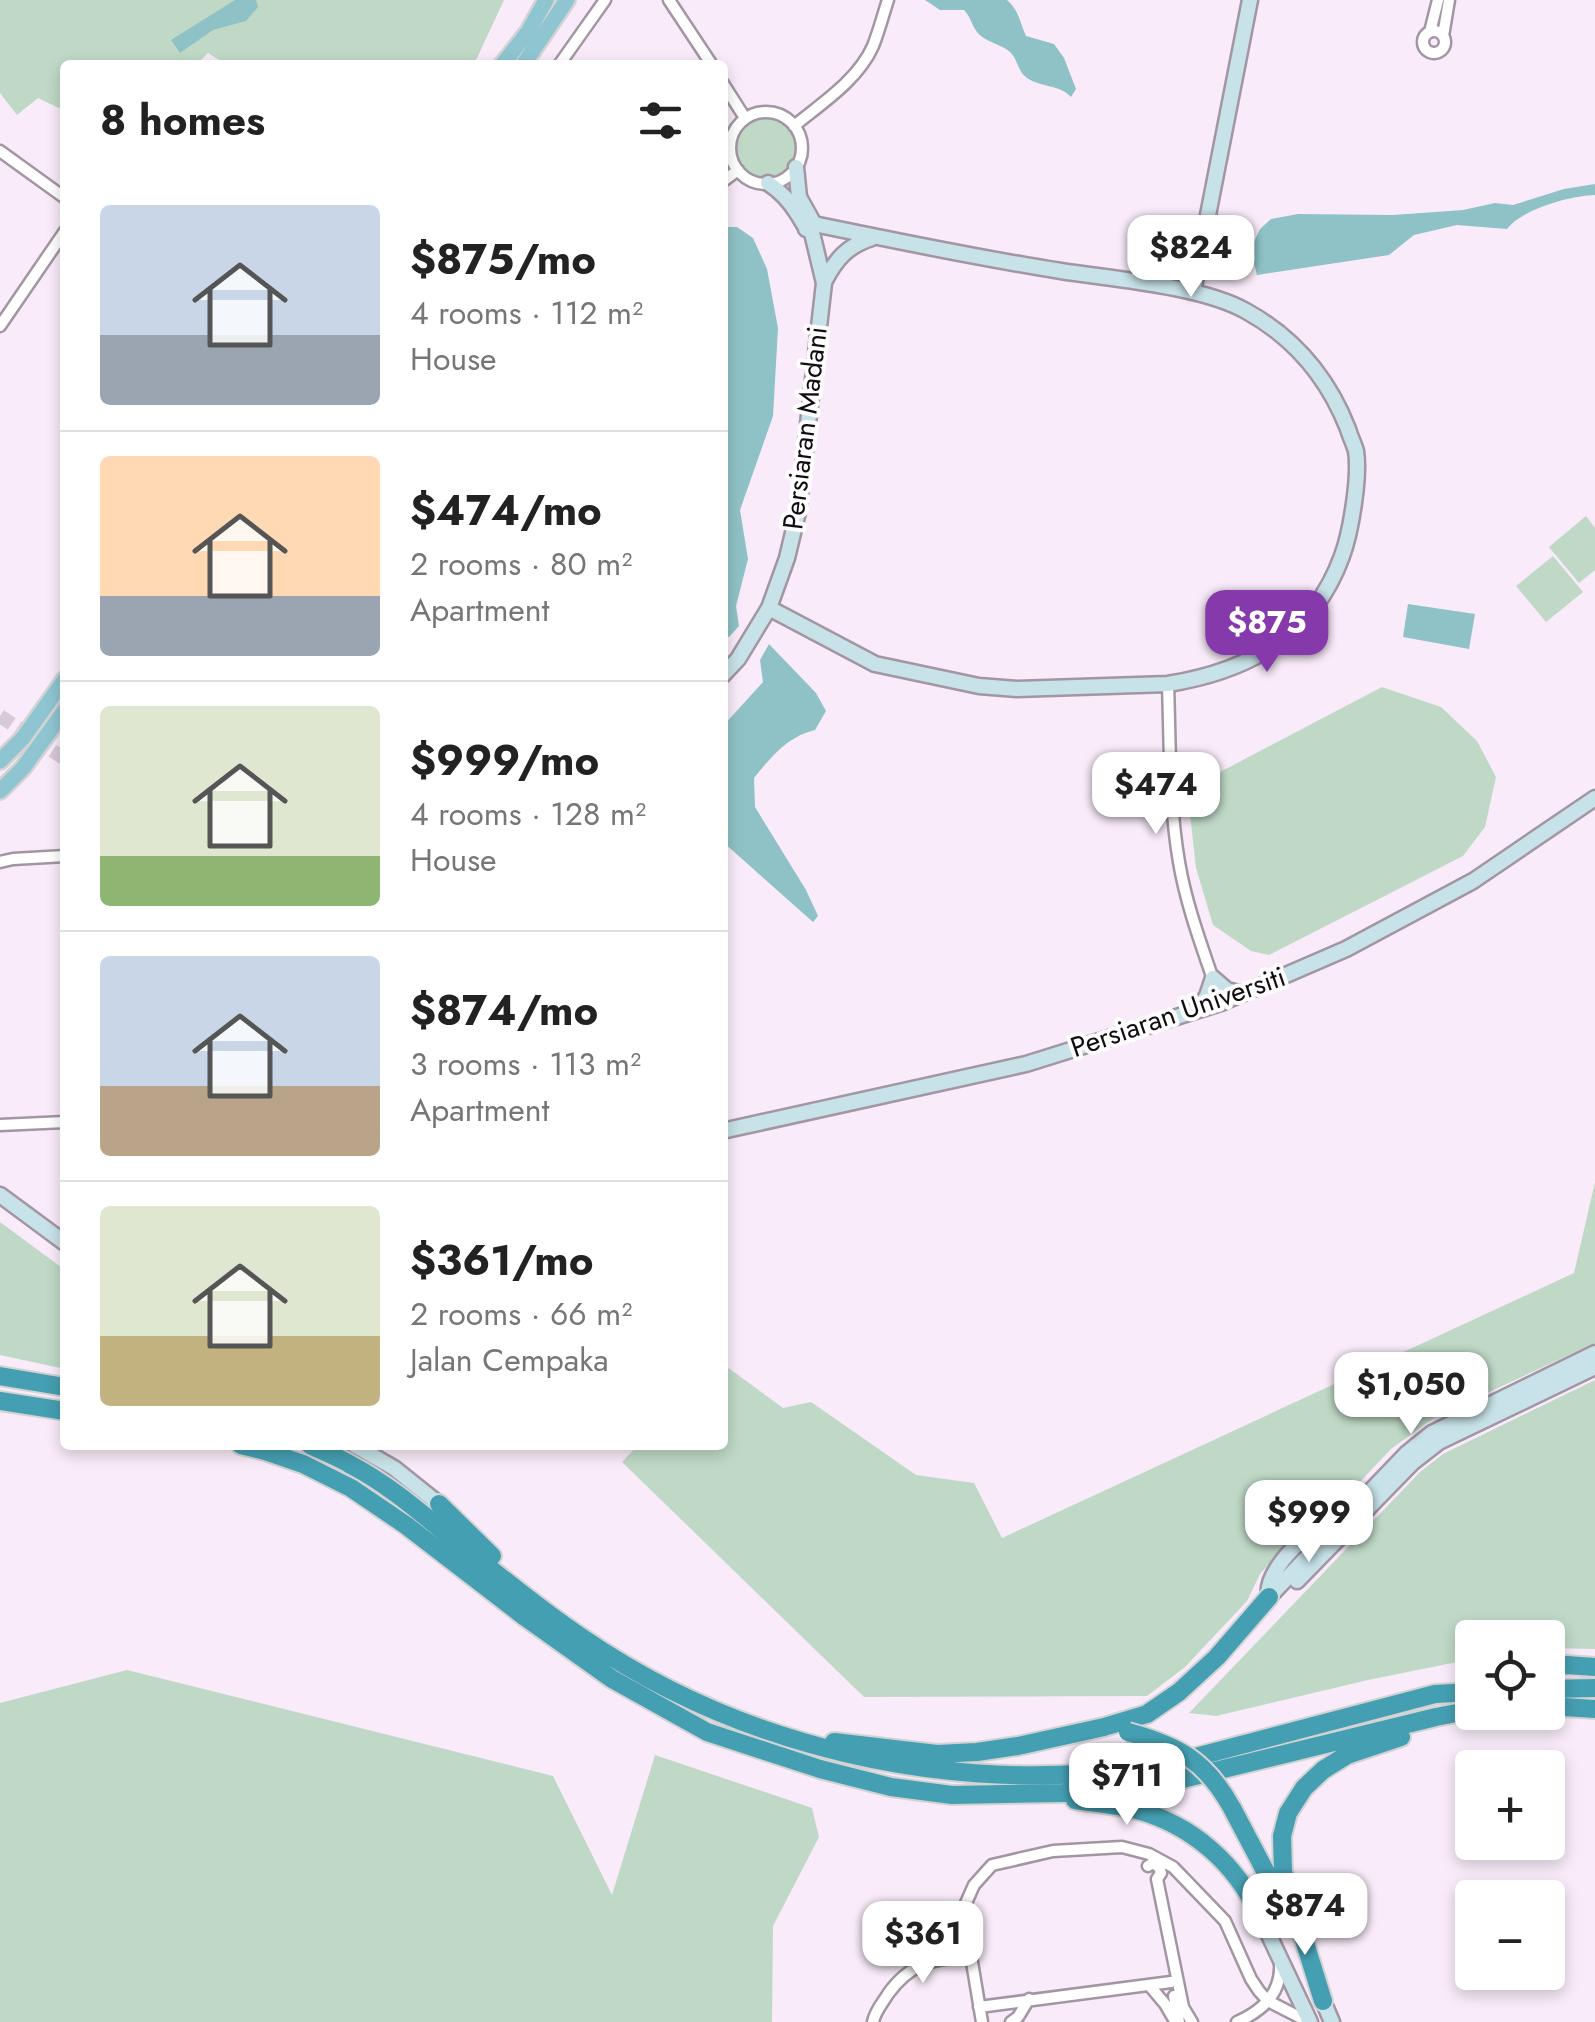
<!DOCTYPE html>
<html lang="en">
<head>
<meta charset="utf-8">
<style>
	body { margin:0; font-family:Jost,sans-serif; background:#f6f6f6; color:#222; height:100vh; display:flex; flex-direction:column; font-size:38px; white-space:nowrap }
	* { box-sizing:border-box; margin:0 }
	p { font-size:32px; color:#767676 }
	.icon { flex:none; width:55px; height:55px; fill:none; stroke:currentColor; stroke-width:2; stroke-linecap:round; stroke-linejoin:round }
	.map { position:relative; flex:1; overflow:hidden }
	.sheet { position:absolute; left:60px; top:60px; width:668px; height:1390px; display:flex; flex-direction:column; background:#fff; border-radius:10px; box-shadow:0 5px 15px #0003 }
	.sheet>* { flex:none }
	.tools { position:absolute; left:1455px; top:1620px; display:grid; gap:20px }
	.tools a { display:grid; place-items:center; width:110px; height:110px; border-radius:10px; background:#fff; box-shadow:0 5px 15px #0003; font-size:50px }
	.price { position:absolute; translate:-50% -85px; padding:0 22px; border-radius:20px; background:#fff; color:#222; font-size:32px; line-height:65px; filter:drop-shadow(0 2px 5px #0008) }
	.price::after { content:''; position:absolute; left:50%; top:60px; width:30px; height:22px; margin-left:-15px; background:inherit; clip-path:polygon(0 0,100% 0,50% 100%) }
	.price.current { background:#8539aa; color:#fff }
	ul { padding:0; list-style:none }
	li { display:flex; align-items:center; gap:30px; height:250px; padding:0 40px }
	li+li { border-top:2px solid #e0e0e0 }
	li span { display:grid; place-items:center; flex:none; width:280px; height:200px; border-radius:10px; color:#555 }
	li>.icon { margin-inline-start:auto }
	span .icon { width:120px; height:120px; fill:#fffc; stroke-width:1 }
	li b { font-size:42px }
	h2 { display:flex; justify-content:space-between; align-items:center; height:120px; padding:0 40px; font-size:42px }
	.map>svg:first-child { display:block }
</style>
</head>
<body>
<div class="map">
<svg width="1595" height="2022" viewBox="0 0 1595 2022">
	<rect width="100%" height="100%" fill="#f9ebf9"/>
	<path fill="#bfd9c6" d="M0,0H504L477,58L471,65H227L208,53L196,65H65V111L38,98L17,115L0,93Z
		M736 148a30 30 0 1 1 60 0a30 30 0 1 1-60 0Z
		M1586,516L1595,528V570L1579,583L1549,547Z
		M1553,556L1583,592L1546,622L1516,586Z
		M1382,687L1441,707L1477,741L1496,777L1485,827L1463,856L1269,955L1251,951L1213,925L1196,868L1190,814L1222,771Z
		M1595,1182V1343L1435,1417L1391,1449L1338,1505L1316,1513L1260,1574L1247,1601L1185,1667L1147,1696L864,1697L622,1462L638,1445H722L723,1364L783,1408L811,1402L916,1475L974,1483L1002,1538L1574,1273Z
		M0,1222L65,1270V1369L0,1355Z
		M1595,1380V1649L1548,1648V1638H1472V1659L1368,1680L1216,1716L1189,1713L1420,1472L1443,1454Z
		M127,1670L553,1776L612,1895L655,1755L812,1808L819,1837L773,1926L772,2022H0V1703Z"/>
	<path fill="#8fc2c6" d="M235,0H256L258,7L246,21L213,30L180,53L171,40Z
		M925,0H1007C1019,10 1020,23 1026,36L1054,44L1064,58L1076,89L1071,97C1059,84 1042,88 1027,78C1017,71 1018,59 1010,52C1002,45 990,43 981,36C972,29 972,18 964,10H940Z
		M1595,184V195C1570,196 1522,209 1507,229L1457,225L1414,235L1389,255L1257,275L1252,256L1254,242L1260,229L1271,219L1298,214L1393,215L1463,210L1495,203L1513,205L1564,189Z
		M723,227H737L753,238L767,269L778,328L773,416L740,510L748,559L736,606L739,626L729,637L722,635Z
		M1408,604L1475,614L1469,649L1403,637Z
		M769,644L816,693L826,711L815,730C788,736 771,757 754,778L755,807L806,890L818,916L813,922L723,842V726L763,682L760,660Z"/>
	<g fill="none" stroke-linecap="round" stroke-linejoin="round">
		<path stroke="#d6cad6" stroke-width="14" stroke-dasharray="14 7" stroke-linecap="butt" d="M0,716L65,759"/>
		<g stroke="#a396a3" stroke-width="15">
			<path id="street" d="M669,0L712,65
				M1423 42a11 11 0 1 1 22 0a11 11 0 1 1-22 0Z
				M1430,32L1438,0
				M1443,36L1449,0
				M559,65L605,0
				M722,82L745,118
				M730 148a36 36 0 1 1 72 0a36 36 0 1 1-72 0Z
				M794,126C822,103 858,80 873,46C879,31 883,15 888,0
				M0,151L65,198
				M722,182L738,170
				M0,326L65,231
				M1168,684C1170,743 1169,804 1179,862C1187,910 1206,957 1221,1003
				M0,862L13,859L65,856
				M0,1125L65,1122
				M1148,1866L1153,1863L1159,1867L1161,1873L1157,1879L1183,2007L1192,2022
				M1149,1985L1165,2004L1175,2021
				M1174,1996L1179,2022
				M979,2007L1171,1982
				M873,2022C875,2011 882,2004 888,1994C910,1963 934,1958 970,1957
				M982,2022L967,1932L966,1903L974,1885L992,1865L1053,1851L1122,1847L1149,1854L1173,1867L1225,1921L1251,1979L1259,1991L1268,2001L1307,2021
				M1011,2022L1018,2017L1029,1999
				M1237,2022C1262,2011 1282,1993 1280,1963"/>
		</g>
		<g stroke="#a396a3" stroke-width="19">
			<path id="secondary" d="M768,183C780,191 789,200 797,213C803,221 803,227 812,232
				M824,282C836,259 847,246 872,238
				M1193,292L1250,0
				M769,608L875,664L979,686L1017,689L1168,684C1249,671 1313,636 1342,556C1351,532 1360,476 1356,451C1354,444 1350,436 1348,429C1328,378 1295,338 1246,311C1202,286 1113,279 1061,271C978,258 896,241 814,224L806,229
				M722,676L738,659L769,608L787,558L798,512L824,283L812,233L814,224L799,197L796,167
				M1197,1010L1207,996L1213,978L1227,990L1242,994
				M722,1131L1026,1064L1221,1003L1346,949L1473,881L1595,798
				M0,1195L65,1243
				M354,1445L394,1468L439,1504
				M1297,1581L1412,1463L1439,1442L1595,1367
				M1269,1597L1406,1454L1432,1433L1595,1353
				M1269,1597C1265,1579 1286,1554 1300,1542C1307,1536 1321,1534 1330,1531
				M1259,1914L1310,2022
				M1323,2001L1332,2022"/>
		</g>
		<g stroke="#d4d3d4" stroke-width="20">
			<path id="primary" d="M502,65L528,32L546,0
				M523,65L567,0
				M0,761L23,738L65,679
				M0,791L23,768L65,710"/>
		</g>
		<g stroke="#d4d3d4" stroke-width="22">
			<path id="highway" d="M0,1376L65,1387
				M0,1401L65,1411
				M241,1445L265,1451L303,1464L351,1488L407,1526L525,1617L612,1679L707,1732L820,1769L891,1787L952,1795L1063,1793L1154,1786L1436,1717L1472,1710
				M310,1445C324,1452 338,1457 351,1465C384,1482 414,1507 443,1531C489,1567 533,1605 581,1637C741,1747 942,1793 1135,1769C1172,1765 1209,1753 1245,1744C1308,1727 1372,1711 1435,1694L1472,1692
				M439,1504L492,1556
				M1548,1667L1567,1665L1595,1667
				M1548,1689L1595,1688
				M1548,1706L1595,1709
				M834,1742L937,1754L977,1752L1018,1746L1104,1727L1147,1714L1179,1692L1217,1657L1269,1597
				M1075,1800C1095,1803 1117,1805 1137,1810C1192,1825 1235,1863 1259,1914
				M1232,1808L1271,1882L1288,1923
				M1323,2001L1283,1872L1282,1836L1288,1813L1304,1788L1323,1770L1347,1755L1401,1737"/>
		</g>
		<use href="#street" stroke="#fff" stroke-width="10"/>
		<use href="#secondary" stroke="#c7e2e8" stroke-width="14"/>
		<use href="#primary" stroke="#8fc5d1" stroke-width="15"/>
		<use href="#highway" stroke="#459fb2" stroke-width="18"/>
		<g stroke="#d4d3d4" stroke-width="22" stroke-linecap="butt">
			<path id="highway-bridge" d="M1128,1732C1179,1746 1206,1761 1232,1808"/>
		</g>
		<use href="#highway-bridge" stroke="#459fb2" stroke-width="18"/>
	</g>
	<g text-anchor="middle" dominant-baseline="central" stroke-width="8" stroke-linejoin="round" paint-order="stroke">
		<g font-size="28" fill="#110c11" stroke="#fdfdfd">
			<text transform="translate(805 428) rotate(-83)">Persiaran Madani</text>
			<text transform="translate(1178 1012) rotate(-19)">Persiaran Universiti</text>
		</g>
	</g>
</svg>
<div class="tools">
<a><svg class="icon" aria-label="locate" viewBox="0 0 24 24"><circle cx="12" cy="12" r="6"/><path d="M12 2v4M12 18v4M2 12h4M18 12h4"/></svg></a>
<a>+</a>
<a>−</a>
</div>
<b class="price" style="left:1191px;top:300px">$824</b>
<b class="price current" style="left:1267px;top:675px">$875</b>
<b class="price" style="left:1156px;top:837px">$474</b>
<b class="price" style="left:1411px;top:1437px">$1,050</b>
<b class="price" style="left:1309px;top:1565px">$999</b>
<b class="price" style="left:1127px;top:1828px">$711</b>
<b class="price" style="left:1305px;top:1958px">$874</b>
<b class="price" style="left:923px;top:1986px">$361</b>
<section class="sheet">
<h2>8 homes<svg class="icon" aria-label="filters" viewBox="0 0 24 24"><path d="M4 7h16M4 17h16"/><circle cx="9" cy="7" r="2"/><circle cx="15" cy="17" r="2"/></svg></h2>
<ul>
<li><span style="background:linear-gradient(#c9d6e8 65%,#9aa5b1 0)"><svg class="icon" aria-label="home" viewBox="0 0 24 24"><path d="M3 11l9-7 9 7M6 9v11h12V9"/></svg></span><div><b>$875/mo</b><p>4 rooms · 112 m²</p><p>House</p></div></li>
<li><span style="background:linear-gradient(#ffd9b3 70%,#9aa5b1 0)"><svg class="icon" aria-label="home" viewBox="0 0 24 24"><path d="M3 11l9-7 9 7M6 9v11h12V9"/></svg></span><div><b>$474/mo</b><p>2 rooms · 80 m²</p><p>Apartment</p></div></li>
<li><span style="background:linear-gradient(#dfe7d0 75%,#8fb573 0)"><svg class="icon" aria-label="home" viewBox="0 0 24 24"><path d="M3 11l9-7 9 7M6 9v11h12V9"/></svg></span><div><b>$999/mo</b><p>4 rooms · 128 m²</p><p>House</p></div></li>
<li><span style="background:linear-gradient(#c9d6e8 65%,#b9a48a 0)"><svg class="icon" aria-label="home" viewBox="0 0 24 24"><path d="M3 11l9-7 9 7M6 9v11h12V9"/></svg></span><div><b>$874/mo</b><p>3 rooms · 113 m²</p><p>Apartment</p></div></li>
<li><span style="background:linear-gradient(#dfe7d0 65%,#c2b280 0)"><svg class="icon" aria-label="home" viewBox="0 0 24 24"><path d="M3 11l9-7 9 7M6 9v11h12V9"/></svg></span><div><b>$361/mo</b><p>2 rooms · 66 m²</p><p>Jalan Cempaka</p></div></li>
</ul>
</section>
</div>
</body>
</html>
